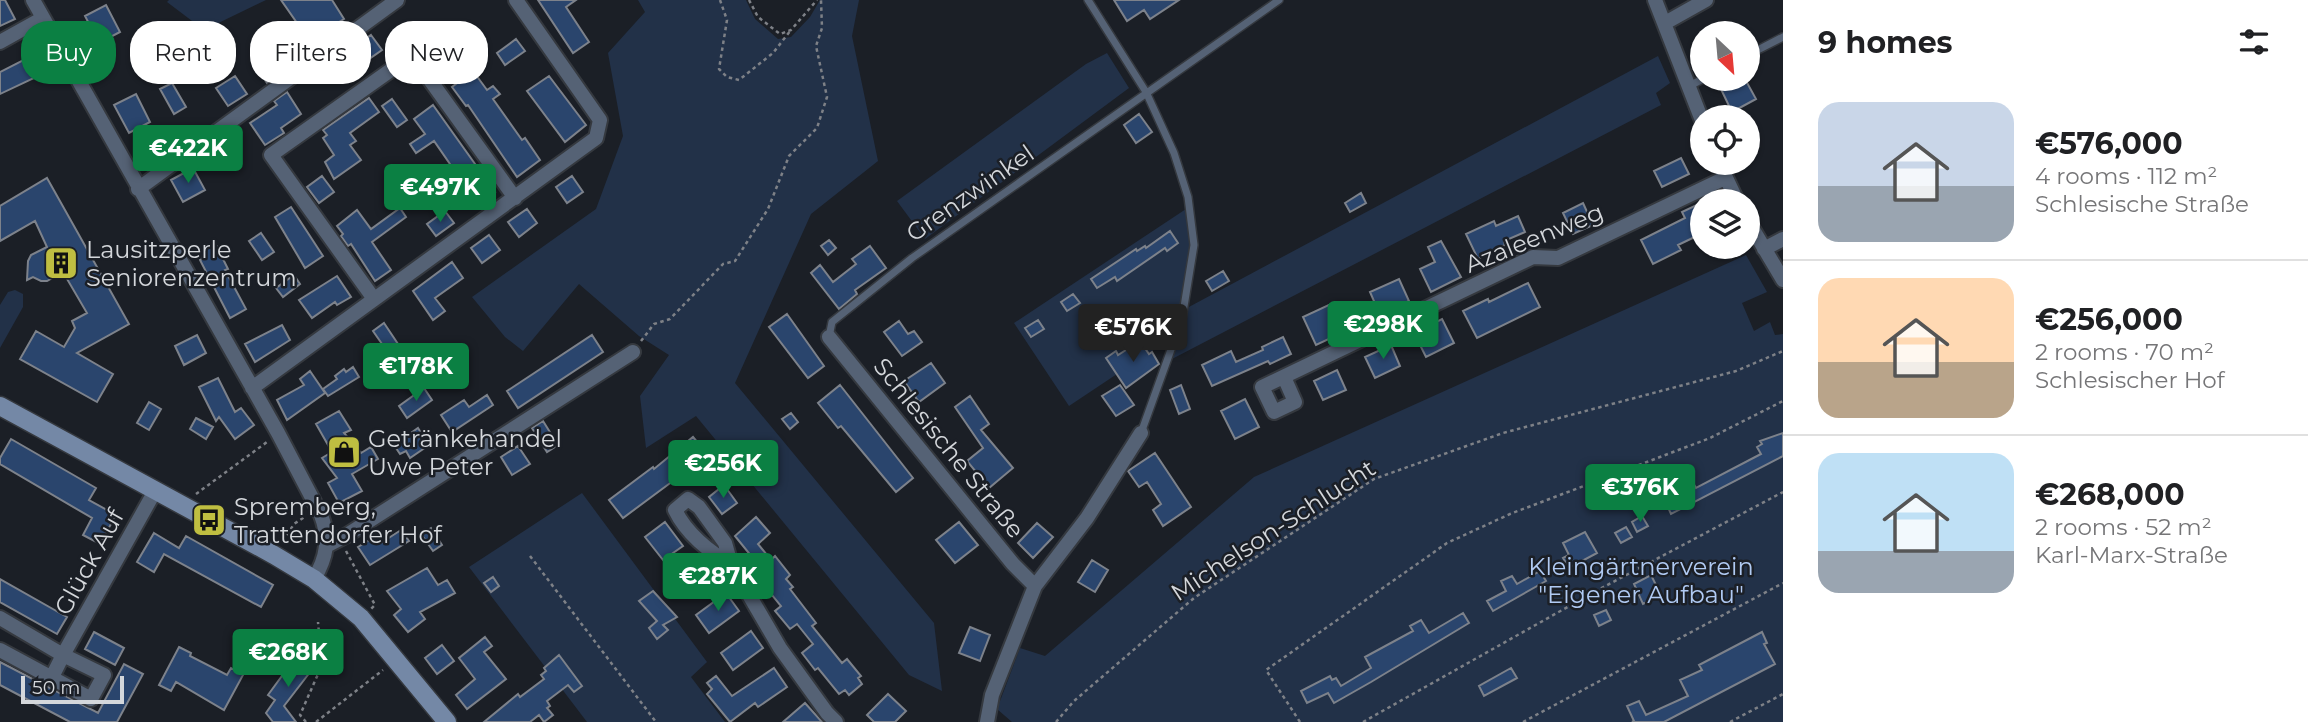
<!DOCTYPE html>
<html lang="en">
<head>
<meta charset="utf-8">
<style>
	body { margin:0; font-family:Montserrat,sans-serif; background:#f2f2f2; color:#202124; height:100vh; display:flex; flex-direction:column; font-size:26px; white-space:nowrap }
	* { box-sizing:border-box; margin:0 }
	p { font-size:23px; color:#757577 }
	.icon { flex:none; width:38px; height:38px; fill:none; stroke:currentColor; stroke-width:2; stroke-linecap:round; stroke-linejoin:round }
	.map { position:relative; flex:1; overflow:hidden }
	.panel { display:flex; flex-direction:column; background:#fff; width:525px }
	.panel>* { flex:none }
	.top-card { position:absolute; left:21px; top:21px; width:665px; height:63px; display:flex; gap:14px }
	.needle { width:46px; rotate:154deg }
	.buttons { position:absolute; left:1690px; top:21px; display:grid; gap:14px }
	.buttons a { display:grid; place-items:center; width:70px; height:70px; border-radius:50%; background:#fff; box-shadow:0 2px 5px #0004; font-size:35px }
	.scale { position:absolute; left:21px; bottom:18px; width:103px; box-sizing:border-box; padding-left:7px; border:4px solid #d4d7db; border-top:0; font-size:19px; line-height:24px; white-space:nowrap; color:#d4d7db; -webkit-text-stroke:5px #1b1f26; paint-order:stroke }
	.price { position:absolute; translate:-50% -60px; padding:0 16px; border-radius:7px; background:#0b8043; color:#fff; font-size:23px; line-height:46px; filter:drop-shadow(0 2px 4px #0008) }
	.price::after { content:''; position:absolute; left:50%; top:42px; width:21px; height:16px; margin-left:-10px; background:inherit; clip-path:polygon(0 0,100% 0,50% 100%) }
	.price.active { background:#222; color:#fff }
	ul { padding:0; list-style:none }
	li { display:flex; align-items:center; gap:21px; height:175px; padding:0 35px }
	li+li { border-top:2px solid #e0e0e0 }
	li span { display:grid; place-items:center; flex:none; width:196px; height:140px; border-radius:21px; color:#555 }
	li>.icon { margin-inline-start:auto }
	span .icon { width:84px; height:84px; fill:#fffc; stroke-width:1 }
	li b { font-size:30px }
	h2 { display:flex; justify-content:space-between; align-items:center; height:84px; padding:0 35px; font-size:30px }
	.pill { padding:0 24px; border-radius:28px; background:#fff; box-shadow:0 2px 5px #0004; font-size:24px; line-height:63px }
	.pill.active { background:#0b8043; color:#fff }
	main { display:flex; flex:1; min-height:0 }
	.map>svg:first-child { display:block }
</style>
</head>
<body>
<main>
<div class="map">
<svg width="1783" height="722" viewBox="0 0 1783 722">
	<rect width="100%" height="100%" fill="#1b1f26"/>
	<path fill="#223148" d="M169,0H266L204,30L167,2Z
		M638,0H746L755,19L778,39L791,37L810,17L820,0H859L852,36L878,161L811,214L735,383L934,623L942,691L909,675L696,416L646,448L640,396L669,355L639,336L579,284L523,351L505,337L472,297L596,209L623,136L608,53L645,12Z
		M1107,53L1129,88L925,239L897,201L1086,64Z
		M1658,56L1670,83L1656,93L1661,105L1172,359L1187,308Z
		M1186,209L1192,243L1180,318L1174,336L1069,406L1014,323Z
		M1746,255L1767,292L1742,303L1754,331L1770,322L1775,335L1783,334V722H1012L997,709L1020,648L1045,656L1254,477Z
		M15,290L23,294V307L0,348V305L8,292Z
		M582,493L707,662L691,677L725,722H587L469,567Z"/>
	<path fill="#2a456d" stroke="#7d828b" stroke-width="2" d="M0,0H5L15,19L0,26Z
		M281,0H332L344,19L319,34L322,39L305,52L298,42L273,58L267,47L291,32L288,29L297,23Z
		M538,0H576L566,7L589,42L573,53Z
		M1114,0H1179L1150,19L1144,10L1127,21Z
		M106,5L120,32L99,43L85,16Z
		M168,25L175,40L161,47L153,32Z
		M371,35L382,50L369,59L358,44Z
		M445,39L457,58L442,68L437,61L432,64L424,53Z
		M516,39L525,51L505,65L497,53Z
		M43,50L53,69L0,94V72Z
		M264,57L276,76L267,83L254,63Z
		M473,71L487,90L493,86L500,94L493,99L522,140L525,138L540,160L517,177L468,105L466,106L452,87Z
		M235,76L247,94L228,106L216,88Z
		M549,76L586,125L565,142L527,91Z
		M1726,79H1745L1756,99L1732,112L1718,83Z
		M172,83L186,107L174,114L160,89Z
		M287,92L301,114L281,128L284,133L265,145L250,123L277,105L274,101Z
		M136,94L150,122L129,133L114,105Z
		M369,98L379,112L350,133L356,141L350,145L361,160L334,179L325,162L334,155L323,138L327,135L323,130Z
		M392,99L407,120L397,127L382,106Z
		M433,105L495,192L483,200L477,191L464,200L453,185L461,180L434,141L416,153L410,144L425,134L414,119Z
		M1139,114L1152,132L1136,143L1124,125Z
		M1681,158L1689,174L1662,187L1654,171Z
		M193,168L205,190L183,202L171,180Z
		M322,176L334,192L319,203L307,187Z
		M572,176L583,192L567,203L556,187Z
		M47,178L129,324L77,353L113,374L97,402L20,359L36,331L64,347L75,328L72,321L87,313L63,272L47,281H41L33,277L27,280L28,261L31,255L47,247L35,221L0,241V206Z
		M1361,193L1366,203L1350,212L1345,203Z
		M1703,202V233L1678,245L1681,250L1653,264L1641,240L1685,218L1682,212Z
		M1583,203L1593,225L1573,234L1563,213Z
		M291,207L323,256L305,268L275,217Z
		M400,208L406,217L372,242L391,270L375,281L351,244L348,246L341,236L343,234L337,226L357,210L371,229Z
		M527,209L537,223L519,237L508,222Z
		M445,211L454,223L436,236L427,224Z
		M1518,216L1525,232L1504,241L1505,245L1478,259L1466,234L1494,221L1496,226Z
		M1170,231L1178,243L1167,251L1165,248L1117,281L1115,277L1097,288L1091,279L1136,249L1137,251L1145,246L1146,248Z
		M261,233L274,252L262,260L249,241Z
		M489,235L500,250L482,263L471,248Z
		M829,240L836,248L828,255L821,246Z
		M1441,241L1461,277L1431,292L1420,269L1435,262L1428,247Z
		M215,243L228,269L225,270L246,309L230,318L200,260L202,259L198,252Z
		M870,246L886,268L855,290L857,294L839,309L811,273L820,265L833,282L856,264L852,259Z
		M452,262L463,278L435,298L445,311L433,320L413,291Z
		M1223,271L1229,281L1212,291L1206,281Z
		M294,275L300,284L283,297L276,288Z
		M337,276L351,297L337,305L335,302L312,318L299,300Z
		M1399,279L1409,301L1380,315L1370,292Z
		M1528,283L1540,307L1477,338L1463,311L1488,299L1489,302Z
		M1073,294L1080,303L1067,311L1061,302Z
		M1333,303L1346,331L1316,345L1303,317Z
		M787,314L824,366L808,378L769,327Z
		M1442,319L1454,343L1426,357L1414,333Z
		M1038,320L1044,329L1031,337L1025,328Z
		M899,321L908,334L914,331L922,342L902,356L884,332Z
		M384,323L400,347L389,354L373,331Z
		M282,325L290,340L255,362L245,344Z
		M197,335L206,353L184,365L175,346Z
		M592,335L603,352L518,408L507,391Z
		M1283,337L1291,354L1270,364L1268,361L1212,386L1202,365L1231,351L1236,362L1263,350L1262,347Z
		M1140,341L1149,354L1152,352L1159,364L1126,388L1106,358L1116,351L1118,355Z
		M1391,345L1400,366L1375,378L1365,357Z
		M931,363L945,383L919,402L904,381Z
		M353,367L359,377L328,396L323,389L337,379L335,376L344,369L346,372Z
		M1337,370L1346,390L1323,400L1314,381Z
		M310,371L325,393L287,420L277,400L304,385L300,379Z
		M218,378L235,412L241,408L254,425L235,439L219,417L216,421L199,387Z
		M840,385L913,478L896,492L841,426L838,428L818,403Z
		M1120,385L1134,405L1116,416L1102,396Z
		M1181,385L1190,409L1179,414L1170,390Z
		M424,388L432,400L407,418L399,406Z
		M487,395L493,405L452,432L441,415L464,400L469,407Z
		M970,396L989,424L981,430L1013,468L989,488L967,461L983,448L955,407Z
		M1245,399L1259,427L1235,439L1221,411Z
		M149,402L161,409L149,430L137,423Z
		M339,411L351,430L344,433L361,453L371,447L378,459L352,474L362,491L339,503L328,483L337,478L322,458L332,452L316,424Z
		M791,413L798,422L790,429L782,419Z
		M196,418L213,427L206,439L190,429Z
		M543,421L558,445L547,452L532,428Z
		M418,428L429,445L410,458L406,451L400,454L394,445Z
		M1783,433V456L1671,514L1666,503L1673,499L1667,487L1680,481L1682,484L1691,479L1696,488L1759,455L1761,454L1757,447L1762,444L1760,441Z
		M693,437L709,456L683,477L681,475L623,518L609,500L653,467L654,469Z
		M11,439L96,488L89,500L116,515L100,544L83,535L92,518L0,464V458Z
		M518,446L530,464L512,475L501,457Z
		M1155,453L1191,507L1163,526L1153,510L1161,504L1147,482L1139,487L1128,471Z
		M724,485L737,503L722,514L709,497Z
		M1642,516L1648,526L1637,532L1632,522Z
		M756,517L770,533L758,544L771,560L775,556L790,575L786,579L793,587L790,589L816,623L812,626L842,663L847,659L861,676L858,678L862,684L849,695L845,690L839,694L818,668L815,670L802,653L813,644L797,624L790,629L775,611L781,606L754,573L761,568L735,536Z
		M665,522L683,546L663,560L645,537Z
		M959,522L978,545L955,563L936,540Z
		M1037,523L1053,537L1033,558L1018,543Z
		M1626,527L1632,537L1621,543L1615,533Z
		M431,528L442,545L433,551L421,534Z
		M401,530L409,541L370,565L358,547L376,536L381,543Z
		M1585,532L1597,553L1569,568L1563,558L1569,555L1563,543Z
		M154,533L179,548L186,536L273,585L261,607L164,554L154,572L137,562Z
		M701,558L714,576L684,596L671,579Z
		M1092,560L1108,570L1095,592L1078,582Z
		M427,568L438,585L447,580L455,593L420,612L425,619L408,632L394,615L401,609L387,591Z
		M1540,571L1546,581L1493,611L1487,601L1506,591L1501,581L1512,576L1517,584Z
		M1651,575L1661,595L1643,604L1634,584Z
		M493,577L499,586L491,592L484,583Z
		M0,579L67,617L57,634L0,602Z
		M653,591L677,617L663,625L668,630L657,639L649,628L657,621L639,601Z
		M726,593L739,611L709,633L696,615Z
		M1606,610L1611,620L1599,626L1594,615Z
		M1463,613L1469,623L1371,682L1334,703L1328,693L1307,703L1301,691L1330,676L1332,680L1336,678L1341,686L1371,668L1365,657L1413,631L1410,626L1421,620L1429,633Z
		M970,627L990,635L980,661L959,653Z
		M751,631L763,648L733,670L721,653Z
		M94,632L124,648L115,665L85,649Z
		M1762,632L1767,643L1764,644L1775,664L1664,722H1632L1634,721L1627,706L1639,701L1646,715L1688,696L1680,680L1702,670L1699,665Z
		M485,637L492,646L484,652L506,679L467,709L456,695L475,679L459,658Z
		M442,645L454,661L437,674L425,658Z
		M179,647L191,653L190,656L227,675L231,668L243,675L224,710L176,682L171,691L159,685Z
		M298,654L314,667L284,706L296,722H273L266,713L275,700L268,695Z
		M559,655L582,686L574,692L568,685L547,701L550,706L547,708L553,715L544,722L539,715L530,722H484L518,694L520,697L544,679L541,675L546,671L544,668Z
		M0,662L98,713L124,664L143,674L117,722H70L0,685Z
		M774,668L787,687L758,707L755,703L730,722L707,694L712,689L707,683L716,676L732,696Z
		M1511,668L1517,678L1484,696L1479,686Z
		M888,694L906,711L895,722H874L867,715Z
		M805,703L822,722H783Z"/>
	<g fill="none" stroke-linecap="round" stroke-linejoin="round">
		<g stroke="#35393f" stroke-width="10">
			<path id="lane" d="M1088,0L1146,92L1174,153L1188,197L1194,245L1182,319L1141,433
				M1748,55L1783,37
				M1689,86L1703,79
				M829,337L832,322L912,258L1279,0"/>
		</g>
		<g stroke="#35393f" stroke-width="18">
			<path id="street" d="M33,0L278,433L321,515C330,539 327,557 314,579
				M1655,0L1703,123
				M1665,23L1706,0
				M0,42L43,18
				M1719,163L1737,201
				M138,189L397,0
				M1748,221L1783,280
				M1764,249L1783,239
				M374,299L271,155L412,55L515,198
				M829,337L1013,564L1035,586L992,695L987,722
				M1284,377L1295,402L1274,412L1262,387L1533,257L1558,258L1725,178
				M252,388L596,138L600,120L516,0
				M328,545L347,535L633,352
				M731,564C709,552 686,533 675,510L688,499L699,507L725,543L731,564L780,648L827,713L836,722
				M1035,586L1087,518L1141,433
				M0,618L63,655L155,491
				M0,650L91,699L104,675L63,655L52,677"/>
		</g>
		<g stroke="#35393f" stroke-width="21">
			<path id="secondary" d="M0,406L274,555L314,579L361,618L447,722"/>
		</g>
		<path stroke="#7e8187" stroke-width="2.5" stroke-dasharray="3.5 3.5" stroke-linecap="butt" d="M720,0L727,20L719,69L727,77L739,80L773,53L791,30
			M749,0L758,17L780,34L791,30L817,0
			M641,341L654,324L670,319L723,264L735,261L768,209L789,156L817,128L827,97L816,46L822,28L821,0
			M196,494L267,442
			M283,541L294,524L306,516
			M346,551L375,605L371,609
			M530,556L656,722
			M306,722L300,715L322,665L318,622
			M316,722L383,670
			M1056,722L1074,701L1194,598L1374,479L1503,433L1736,371L1783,351
			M1300,722L1266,670L1447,543L1510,514L1710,438L1783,401
			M1363,722L1596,591L1783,492
			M1523,722L1783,583
			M1730,722L1783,694"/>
		<use href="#lane" stroke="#556275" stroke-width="7"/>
		<use href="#street" stroke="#556275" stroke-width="14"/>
		<use href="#secondary" stroke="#7488a6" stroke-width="18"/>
	</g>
	<defs>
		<g id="building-square" transform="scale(1.75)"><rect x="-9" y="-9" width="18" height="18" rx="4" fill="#bfbe41" stroke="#1b1f26"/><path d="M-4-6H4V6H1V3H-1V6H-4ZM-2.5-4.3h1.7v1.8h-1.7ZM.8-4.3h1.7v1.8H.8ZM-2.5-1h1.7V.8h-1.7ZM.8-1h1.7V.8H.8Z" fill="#111"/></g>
		<g id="shop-square" transform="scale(1.75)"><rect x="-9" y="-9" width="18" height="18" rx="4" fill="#bfbe41" stroke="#1b1f26"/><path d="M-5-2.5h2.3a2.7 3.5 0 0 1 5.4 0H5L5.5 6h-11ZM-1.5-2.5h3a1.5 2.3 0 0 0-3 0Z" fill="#111"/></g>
		<g id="bus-square" transform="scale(1.75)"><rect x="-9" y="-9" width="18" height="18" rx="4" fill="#bfbe41" stroke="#1b1f26"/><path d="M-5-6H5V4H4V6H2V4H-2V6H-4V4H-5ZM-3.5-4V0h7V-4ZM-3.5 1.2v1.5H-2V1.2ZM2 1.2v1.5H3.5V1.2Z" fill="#111"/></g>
	</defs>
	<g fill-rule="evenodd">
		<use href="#building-square" x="61" y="263"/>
		<use href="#shop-square" x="344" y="452"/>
		<use href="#bus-square" x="209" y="520"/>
	</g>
	<g text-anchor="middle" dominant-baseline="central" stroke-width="5" stroke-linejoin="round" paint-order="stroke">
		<g font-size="24" fill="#d4d7db" stroke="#1b1f26">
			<text transform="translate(970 193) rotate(-35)">Grenzwinkel</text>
			<text transform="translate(1534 238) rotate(-22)">Azaleenweg</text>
			<text transform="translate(949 448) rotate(51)">Schlesische Straße</text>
			<text transform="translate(1273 530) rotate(-33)">Michelson-Schlucht</text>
			<text transform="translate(89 562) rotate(-61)">Glück Auf</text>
		</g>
		<g font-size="24" fill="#d4d7db" stroke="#1b1f26" text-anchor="start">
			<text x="86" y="249">Lausitzperle<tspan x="86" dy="28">Seniorenzentrum</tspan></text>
			<text x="368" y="438">Getränkehandel<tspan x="368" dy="28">Uwe Peter</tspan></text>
			<text x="234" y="506">Spremberg,<tspan x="234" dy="28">Trattendorfer Hof</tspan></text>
		</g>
		<g font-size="24" fill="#b0caf3" stroke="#1b1f26">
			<text x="1641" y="566">Kleingärtnerverein<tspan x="1641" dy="28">"Eigener Aufbau"</tspan></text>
		</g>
	</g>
</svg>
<div class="buttons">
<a><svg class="needle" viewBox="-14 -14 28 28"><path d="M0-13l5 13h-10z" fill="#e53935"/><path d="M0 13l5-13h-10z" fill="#757577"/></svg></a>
<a><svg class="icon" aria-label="locate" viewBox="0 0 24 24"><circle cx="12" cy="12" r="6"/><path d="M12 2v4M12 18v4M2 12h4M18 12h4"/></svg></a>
<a><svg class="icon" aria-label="layers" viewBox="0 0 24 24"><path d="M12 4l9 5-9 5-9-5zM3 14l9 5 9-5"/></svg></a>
</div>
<div class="scale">50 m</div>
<b class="price" style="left:188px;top:185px">€422K</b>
<b class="price" style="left:440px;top:224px">€497K</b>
<b class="price" style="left:1383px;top:361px">€298K</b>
<b class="price active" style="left:1133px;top:364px">€576K</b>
<b class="price" style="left:416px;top:403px">€178K</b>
<b class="price" style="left:723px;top:500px">€256K</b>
<b class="price" style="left:1640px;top:524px">€376K</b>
<b class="price" style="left:718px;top:613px">€287K</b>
<b class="price" style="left:288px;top:689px">€268K</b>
<div class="top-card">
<a class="pill active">Buy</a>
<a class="pill">Rent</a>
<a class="pill">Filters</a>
<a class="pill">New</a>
</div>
</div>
<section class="panel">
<h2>9 homes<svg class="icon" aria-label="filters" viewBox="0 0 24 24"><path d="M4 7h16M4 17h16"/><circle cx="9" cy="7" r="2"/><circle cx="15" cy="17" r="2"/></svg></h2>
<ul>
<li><span style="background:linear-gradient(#c9d6e8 60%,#9aa5b1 0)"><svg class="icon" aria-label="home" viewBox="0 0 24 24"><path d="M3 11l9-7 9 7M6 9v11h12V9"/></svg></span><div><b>€576,000</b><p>4 rooms · 112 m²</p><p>Schlesische Straße</p></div></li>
<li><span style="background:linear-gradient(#ffd9b3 60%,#b9a48a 0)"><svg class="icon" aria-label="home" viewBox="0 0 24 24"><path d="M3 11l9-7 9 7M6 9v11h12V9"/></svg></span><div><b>€256,000</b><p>2 rooms · 70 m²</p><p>Schlesischer Hof</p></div></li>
<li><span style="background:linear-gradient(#bfe0f5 70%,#9aa5b1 0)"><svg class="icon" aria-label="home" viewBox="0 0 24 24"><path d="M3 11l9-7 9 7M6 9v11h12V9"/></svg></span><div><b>€268,000</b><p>2 rooms · 52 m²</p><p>Karl-Marx-Straße</p></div></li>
</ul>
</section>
</main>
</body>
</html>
